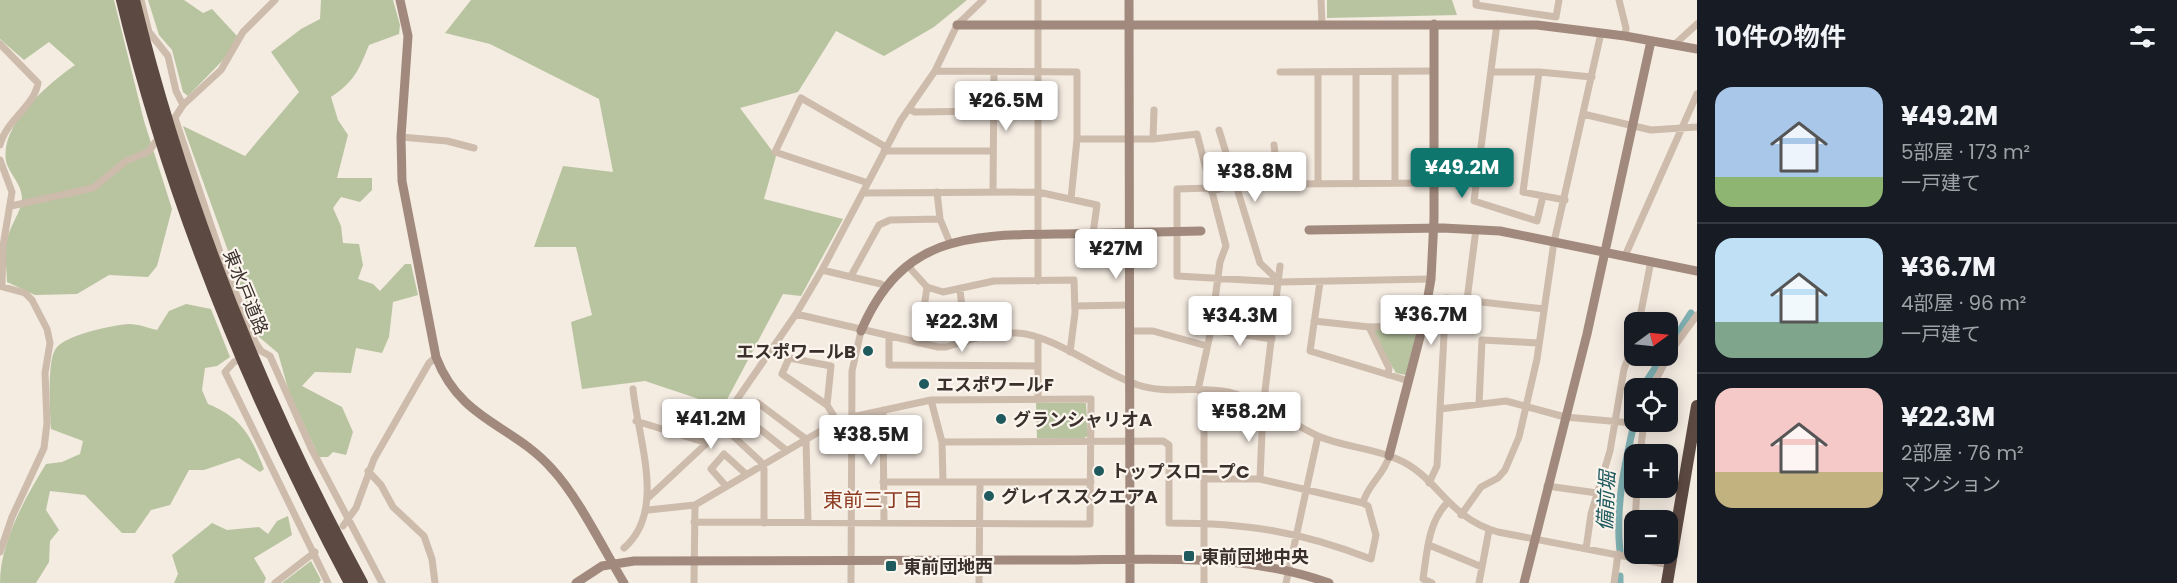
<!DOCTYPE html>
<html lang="ja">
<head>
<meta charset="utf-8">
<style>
	body { margin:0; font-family:Poppins,"Noto Sans JP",sans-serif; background:#242831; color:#f1f3f6; height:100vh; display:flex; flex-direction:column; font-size:22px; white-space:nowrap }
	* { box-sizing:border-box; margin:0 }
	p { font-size:20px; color:#9ea1a6 }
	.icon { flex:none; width:33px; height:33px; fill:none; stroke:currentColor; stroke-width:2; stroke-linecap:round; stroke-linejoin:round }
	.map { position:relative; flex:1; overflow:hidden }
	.panel { display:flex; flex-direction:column; background:#171b24; width:480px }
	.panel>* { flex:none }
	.needle { width:39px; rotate:75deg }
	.controls { position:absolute; left:1624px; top:312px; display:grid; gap:12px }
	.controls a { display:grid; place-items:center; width:54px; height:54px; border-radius:12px; background:#171b24; box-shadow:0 3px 15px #0003; font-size:30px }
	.price { position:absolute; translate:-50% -51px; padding:0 14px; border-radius:6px; background:#fff; color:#222; font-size:20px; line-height:39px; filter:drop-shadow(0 2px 3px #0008) }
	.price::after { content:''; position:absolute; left:50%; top:36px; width:18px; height:14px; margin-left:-9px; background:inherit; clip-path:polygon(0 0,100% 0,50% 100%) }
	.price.current { background:#0f766e; color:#fff }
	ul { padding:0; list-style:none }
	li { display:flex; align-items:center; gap:18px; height:150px; padding:0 18px }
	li+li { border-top:2px solid #363941 }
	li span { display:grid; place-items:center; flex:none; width:168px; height:120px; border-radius:18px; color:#555 }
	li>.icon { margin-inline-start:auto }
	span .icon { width:72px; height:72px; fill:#fffc; stroke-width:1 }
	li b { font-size:26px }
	h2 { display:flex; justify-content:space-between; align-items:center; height:72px; padding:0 18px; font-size:26px }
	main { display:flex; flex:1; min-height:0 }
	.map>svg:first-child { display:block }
</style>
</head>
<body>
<main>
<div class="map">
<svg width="1697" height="583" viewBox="0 0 1697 583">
	<rect width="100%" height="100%" fill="#f4ebe1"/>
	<path fill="#b8c4a0" d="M0,0H114L144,121L172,209L157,266L148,277L109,275L77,294L35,295L7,282C7,270 4,256 6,245C8,227 22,212 22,198C21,182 9,174 6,161C0,124 48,84 75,65L49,42L24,60L0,39Z
		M148,0H184L203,13L212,9L237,36L226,57L188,96L183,92L172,50L159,35Z
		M321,0H393L400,25L399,34L369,45C359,70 354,82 331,97L338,120L348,135L337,178H372V190L360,202L341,197L333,208L341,226L343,243L359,244L363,265L358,279L373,284L380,291L405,264H411L418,295L393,302L389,337L382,353L356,348L351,373L315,372L302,386L342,407L353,432L346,455L333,452L328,457H319L289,392L278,353L259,337L183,126L245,156L299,92L271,52L301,29L320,19Z
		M471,0H967L934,27L884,56L836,31L798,92L740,108L776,156L764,199L843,219L801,296L783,294L723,407L645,381L582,389L571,322L592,315L576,247H534L563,166L613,172L599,99L490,44L445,33Z
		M1327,0H1452L1457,15L1327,18Z
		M186,304L211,309L230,357L217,366L205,368L202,390L208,404C242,418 251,436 264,469L260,472L239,458L204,470H189L170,505L151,510L135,533H122L85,495L50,491L46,510L59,530L50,541L49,562L36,583H0C0,542 25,498 46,464L62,462L80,454L83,441L51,429C50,413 47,363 55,350C63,335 113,325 129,324C138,324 148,328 157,330L169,311Z
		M1414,329L1417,331L1406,375L1396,373L1373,334L1374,330Z
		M1036,403H1086L1088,436L1084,438H1037Z
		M288,516L292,535L254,558L266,578L264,583H174L178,574L172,555L212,523L227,530L259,527L268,534L277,521Z
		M311,561L321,580L319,583H282Z"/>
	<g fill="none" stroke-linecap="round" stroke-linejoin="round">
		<path stroke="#7fb0b2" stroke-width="7" d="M1668,349L1691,313
			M1642,388L1663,356
			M1620,551C1615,505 1625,464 1635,419
			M1620,576V583"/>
		<path stroke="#cdbbac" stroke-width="7" d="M141,0L149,32L168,56L176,91L183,105
			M1321,0L1322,24
			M1476,0V5L1556,17L1559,0
			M1619,0L1626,28L1625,36
			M1497,24L1474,201L1537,221L1543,196
			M0,44L38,83C34,107 6,120 0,145
			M1674,45L1697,24
			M935,71L1077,72V139L1071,199
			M1280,72L1434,71
			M1491,72H1539
			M909,109L915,112L993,111
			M1583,114L1651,130L1697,127
			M175,118L223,261L255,342L261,351L270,356L311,448L382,583
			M172,122L183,105L221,70L243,32L275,0
			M1219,130L1260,263L1280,282
			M401,137L447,141L474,148
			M1077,139H1153L1197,134L1226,246L1220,262L1211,330L1198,390
			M1153,139L1154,110
			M1274,145C1276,157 1275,177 1286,184L1434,183
			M884,151H993
			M0,160L12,192L3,246L2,285
			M868,183L775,152L801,98L886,147
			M1318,183V72
			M1395,183V72
			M1356,184V72
			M1210,188L1177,189V276L1280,282L1431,279
			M1211,191L1279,174
			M937,192L940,219L950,243
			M993,192L994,72
			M863,193L1038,192L1097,205L1093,233
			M1565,200L1523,192L1539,72L1592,77
			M11,206L93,188L126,161L148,152L161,135
			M1625,256L1697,94
			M908,266L927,287L943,292L994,281L1074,280L1075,313L1070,352
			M822,270L881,284L886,287
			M851,276L879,225L890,220L940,219
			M1038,281V0
			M1320,282L1310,351L1409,381
			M0,286L25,293L32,300L47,329L50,343L45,373L47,423L44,448L12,517L0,552
			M960,290L966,342
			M1467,300L1476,229
			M1075,306L1130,305
			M1544,309L1446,298L1440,409L1506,401L1565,417L1644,424
			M796,314L938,347H946C969,340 993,332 1017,333C1052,334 1103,374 1138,385C1168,395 1198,385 1228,392C1260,400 1288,422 1318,436C1343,447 1373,448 1397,459C1438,476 1446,517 1498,532L1670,565
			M1314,321L1369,327L1423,325
			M1639,322L1651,261
			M1369,327L1389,368L1388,375
			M1211,330L1272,339
			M1130,331H1153L1207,346
			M889,337V365L1038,366
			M919,343L927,287
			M1668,355L1697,315
			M243,358L234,362L225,372L328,583
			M1652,388L1668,356
			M1204,390V583
			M1038,399V339
			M931,400L942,442L943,482
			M1479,404L1482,340L1539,343
			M827,405L782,374L789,358L831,366L827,405L837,421
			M883,410L884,523
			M746,418L786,450
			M636,421L707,443
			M942,442L1163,441L1169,445V523C1246,523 1299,531 1371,559L1376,535L1368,506L1363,503L1260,479H1204
			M1640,454L1644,422
			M368,471L381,485L393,507L424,536L432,559L435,583
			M1260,479L1263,408L1280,266
			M883,482H1091
			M1429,483L1437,466L1440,409
			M726,486L711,469L724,454L746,474
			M1547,486L1597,493
			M648,498L707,443L796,314L822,270L901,120L935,71L957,25L983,0
			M1363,503C1367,485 1385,474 1389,456
			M648,510L695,505L829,426L852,417L931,400L1091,399L1090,524L694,522
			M1461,515L1481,487L1498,478L1505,470L1519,437L1537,359L1554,242L1601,33
			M764,523V469L760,461L732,435L758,403L806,439L808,523
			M343,526L356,508L374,459L429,363L436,357
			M1429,545L1482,567
			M624,548C667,511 638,440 633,389
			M1586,549L1591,514L1610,451L1624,369L1635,341
			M1633,558L1637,488
			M275,583L315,552
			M694,583L695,505
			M851,583L852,371L861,331
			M979,583L980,482
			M1286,583L1318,436
			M1432,583L1423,579C1427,552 1428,523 1447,503
			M1479,583L1489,530
			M1614,583L1618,554"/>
		<path stroke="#a18a7d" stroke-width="9" d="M400,0L408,36L401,137L402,181L436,357C461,422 513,424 553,470C578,497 604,550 624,583
			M1129,0L1130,583
			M957,25H1537L1625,36L1697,49
			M1309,230L1443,228L1500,231L1697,271
			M861,331C903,233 971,235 1063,234C1109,233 1155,232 1201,231
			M1389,456L1423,325L1431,279L1434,219V24
			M576,583L602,566L634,561C770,560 906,560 1042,560C1137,561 1238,550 1329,583
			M1524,583L1587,334L1651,41"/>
		<path stroke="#5c4a42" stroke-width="12" d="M122,0C171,204 251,398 350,583
			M134,0C184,204 262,399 362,583
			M1667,583L1697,406"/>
	</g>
	<g fill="#1f5a5e" stroke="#fbf5ee" stroke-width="2">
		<circle cx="868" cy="351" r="6"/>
		<circle cx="924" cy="384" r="6"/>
		<circle cx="1001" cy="419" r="6"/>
		<circle cx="1099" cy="471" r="6"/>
		<circle cx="989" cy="496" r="6"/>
		<rect x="1183" y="550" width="12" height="12" rx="3"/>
		<rect x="885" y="560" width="12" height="12" rx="3"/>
	</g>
	<g text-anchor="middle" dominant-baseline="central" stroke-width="4.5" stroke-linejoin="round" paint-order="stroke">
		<g font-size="18" fill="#3b302b" stroke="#fbf5ee">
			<text transform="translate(246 292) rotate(68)">東水戸道路</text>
		</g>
		<g font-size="18" font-weight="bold" fill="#3b302b" stroke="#fbf5ee" text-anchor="start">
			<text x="856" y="351" text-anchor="end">エスポワールB</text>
			<text x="936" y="384">エスポワールF</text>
			<text x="1013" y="419">グランシャリオA</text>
			<text x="1111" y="471">トップスロープC</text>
			<text x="1001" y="496">グレイススクエアA</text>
			<text x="1201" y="556">東前団地中央</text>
			<text x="903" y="566">東前団地西</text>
		</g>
		<g font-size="20" fill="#8c3b22" stroke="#fbf5ee">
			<text x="873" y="500">東前三丁目</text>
		</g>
		<g font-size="20" font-style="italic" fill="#1f5a5e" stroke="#fbf5ee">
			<text transform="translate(1606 501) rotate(-87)">備前堀</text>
		</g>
	</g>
</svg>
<div class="controls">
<a><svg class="needle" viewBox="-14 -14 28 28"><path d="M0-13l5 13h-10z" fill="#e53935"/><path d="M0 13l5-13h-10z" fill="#9ea1a6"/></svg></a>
<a><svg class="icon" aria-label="locate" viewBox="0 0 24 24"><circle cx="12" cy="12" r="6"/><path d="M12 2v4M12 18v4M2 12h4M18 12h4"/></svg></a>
<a>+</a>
<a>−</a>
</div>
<b class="price" style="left:1006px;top:132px">¥26.5M</b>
<b class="price current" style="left:1462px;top:199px">¥49.2M</b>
<b class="price" style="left:1255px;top:203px">¥38.8M</b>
<b class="price" style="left:1116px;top:280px">¥27M</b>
<b class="price" style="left:1431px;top:346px">¥36.7M</b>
<b class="price" style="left:1240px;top:347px">¥34.3M</b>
<b class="price" style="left:962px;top:353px">¥22.3M</b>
<b class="price" style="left:1249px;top:443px">¥58.2M</b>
<b class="price" style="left:711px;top:450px">¥41.2M</b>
<b class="price" style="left:871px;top:466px">¥38.5M</b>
</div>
<section class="panel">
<h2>10件の物件<svg class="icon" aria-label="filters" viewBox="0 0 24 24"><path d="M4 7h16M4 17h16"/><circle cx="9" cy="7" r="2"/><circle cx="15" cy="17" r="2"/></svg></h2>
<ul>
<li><span style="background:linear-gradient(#a9c7e8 75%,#8fb573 0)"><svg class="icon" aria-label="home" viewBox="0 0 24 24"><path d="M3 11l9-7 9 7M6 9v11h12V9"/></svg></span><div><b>¥49.2M</b><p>5部屋 · 173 m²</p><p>一戸建て</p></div></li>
<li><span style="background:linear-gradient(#bfe0f5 70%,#7fa58c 0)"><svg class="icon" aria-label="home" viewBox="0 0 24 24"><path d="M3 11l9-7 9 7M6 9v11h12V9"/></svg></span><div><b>¥36.7M</b><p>4部屋 · 96 m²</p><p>一戸建て</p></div></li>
<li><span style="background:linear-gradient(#f6c9c9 70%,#c2b280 0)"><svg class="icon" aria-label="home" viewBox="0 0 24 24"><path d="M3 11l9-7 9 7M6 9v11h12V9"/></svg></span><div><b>¥22.3M</b><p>2部屋 · 76 m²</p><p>マンション</p></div></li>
</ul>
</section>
</main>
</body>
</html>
